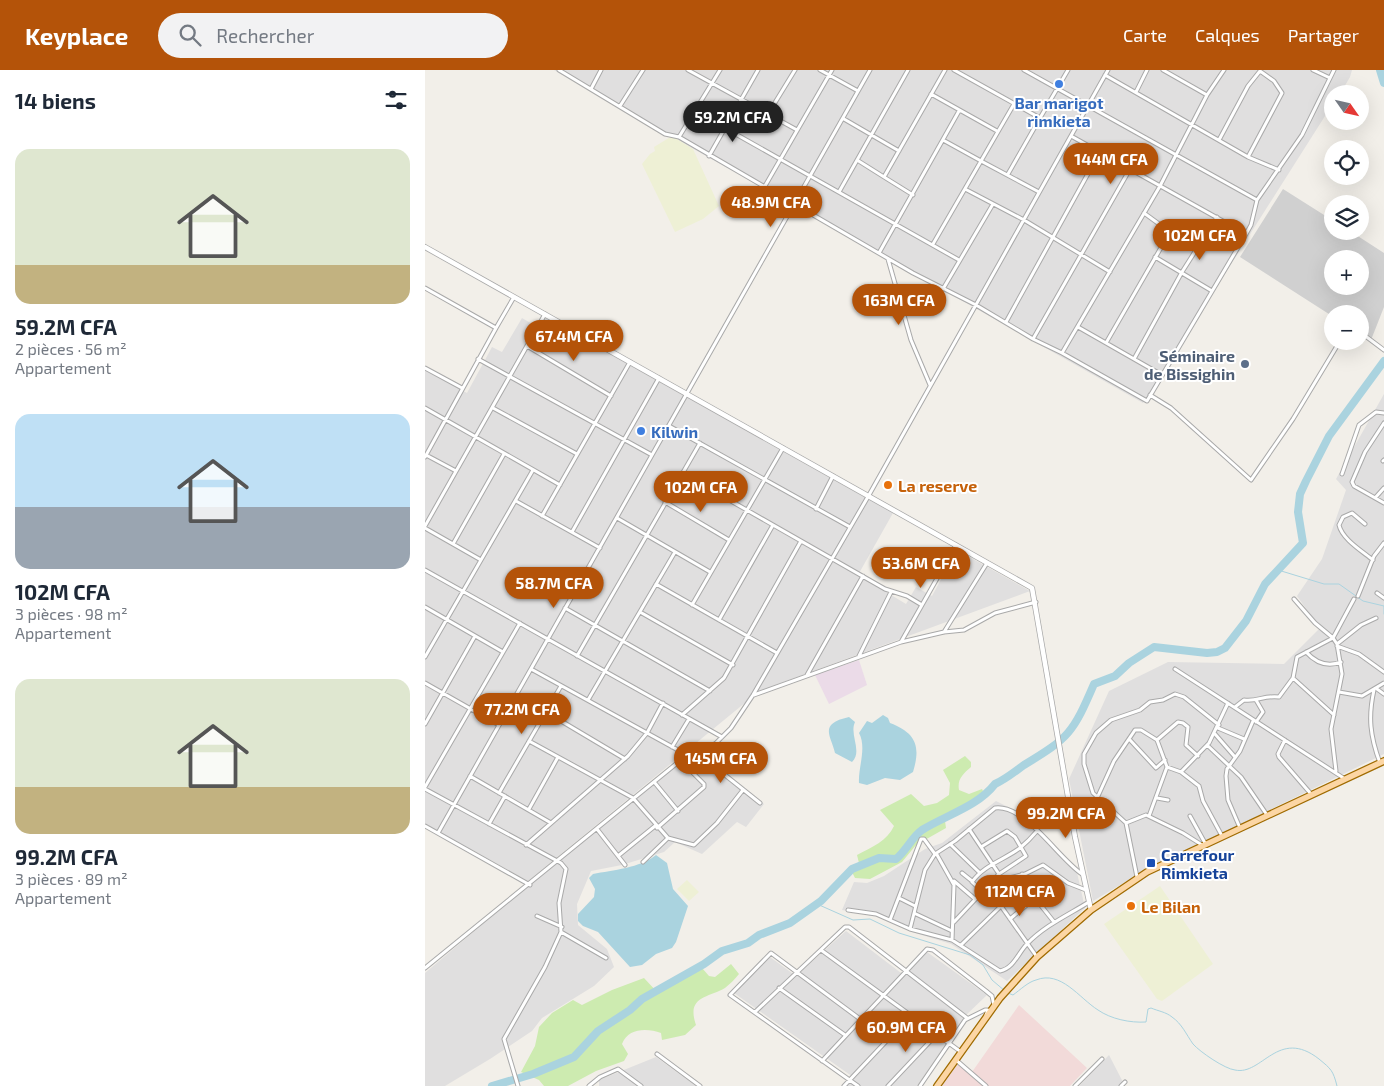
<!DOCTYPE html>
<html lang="fr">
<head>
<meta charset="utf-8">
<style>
	body { margin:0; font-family:"Exo 2",sans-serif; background:#f2f2f3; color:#1f2937; height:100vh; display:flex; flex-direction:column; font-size:19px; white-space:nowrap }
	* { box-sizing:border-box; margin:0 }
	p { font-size:16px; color:#747a83 }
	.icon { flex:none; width:28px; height:28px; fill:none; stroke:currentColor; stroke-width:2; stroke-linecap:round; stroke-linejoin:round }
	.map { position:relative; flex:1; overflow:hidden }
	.side { display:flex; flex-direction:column; background:#fff; width:425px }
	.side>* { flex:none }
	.needle { width:32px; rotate:124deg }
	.controls { position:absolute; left:899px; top:15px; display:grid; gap:10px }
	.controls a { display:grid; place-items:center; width:45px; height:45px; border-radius:50%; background:#fff; box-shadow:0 5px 20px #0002; font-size:25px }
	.price { position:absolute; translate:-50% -42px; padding:0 11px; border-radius:18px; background:#b45309; color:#fff; font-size:16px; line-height:32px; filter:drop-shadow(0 1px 2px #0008) }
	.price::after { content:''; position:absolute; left:50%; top:30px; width:15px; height:11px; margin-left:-8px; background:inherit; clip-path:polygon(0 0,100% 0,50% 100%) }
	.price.on { background:#222; color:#fff }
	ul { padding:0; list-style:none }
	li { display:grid; align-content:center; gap:10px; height:265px; padding:0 15px }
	li span { display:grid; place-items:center; height:155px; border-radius:15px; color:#555 }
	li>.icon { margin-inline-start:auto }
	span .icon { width:90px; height:90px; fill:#fffc; stroke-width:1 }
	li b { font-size:21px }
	h2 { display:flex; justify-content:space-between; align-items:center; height:60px; padding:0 15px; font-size:21px }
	header { display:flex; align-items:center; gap:30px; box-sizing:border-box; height:70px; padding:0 25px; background:#b45309; color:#fff }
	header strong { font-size:24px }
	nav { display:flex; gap:28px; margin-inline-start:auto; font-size:18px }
	.search { width:350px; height:45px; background:#f2f2f3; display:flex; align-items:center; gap:12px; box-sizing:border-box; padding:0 18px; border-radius:28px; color:#747a83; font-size:19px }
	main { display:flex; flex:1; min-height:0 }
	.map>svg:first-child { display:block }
</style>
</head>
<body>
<header>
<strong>Keyplace</strong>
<div class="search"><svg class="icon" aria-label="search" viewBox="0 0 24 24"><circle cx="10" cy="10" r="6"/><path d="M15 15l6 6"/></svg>Rechercher</div>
<nav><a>Carte</a><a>Calques</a><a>Partager</a></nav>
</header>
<main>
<section class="side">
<h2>14 biens<svg class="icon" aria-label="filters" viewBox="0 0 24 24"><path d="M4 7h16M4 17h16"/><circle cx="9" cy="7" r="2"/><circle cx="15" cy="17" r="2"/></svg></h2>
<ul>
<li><span style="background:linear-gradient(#dfe7d0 75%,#c2b280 0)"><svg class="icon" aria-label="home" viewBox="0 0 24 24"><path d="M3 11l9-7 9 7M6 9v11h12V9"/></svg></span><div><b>59.2M CFA</b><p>2 pièces · 56 m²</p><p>Appartement</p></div></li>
<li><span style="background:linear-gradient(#bfe0f5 60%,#9aa5b1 0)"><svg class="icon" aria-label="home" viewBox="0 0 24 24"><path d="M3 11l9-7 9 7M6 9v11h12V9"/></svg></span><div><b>102M CFA</b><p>3 pièces · 98 m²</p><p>Appartement</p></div></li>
<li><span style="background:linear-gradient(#dfe7d0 70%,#c2b280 0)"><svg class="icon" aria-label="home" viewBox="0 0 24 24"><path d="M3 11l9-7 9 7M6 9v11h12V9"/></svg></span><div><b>99.2M CFA</b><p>3 pièces · 89 m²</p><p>Appartement</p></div></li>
</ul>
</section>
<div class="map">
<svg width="959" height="1016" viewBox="0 0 959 1016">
	<rect width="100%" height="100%" fill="#f2efe9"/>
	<path fill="#e0dfdf" d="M129,0H927L925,7L915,24H908L907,35L718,333Z
		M97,248L114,258L121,248L468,443L433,505L481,534L491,517L507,526L532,480L605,521L326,624L321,632L103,811L0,754V300L42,323L67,277L77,282Z
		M959,324V684L714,804L668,831L644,709L684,621L743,592L859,594L895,558L872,526L897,489L921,420L911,409Z
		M269,681L339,734L321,757L312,752L277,784L250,772L239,782L197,795L166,801L152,834L153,855L182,879L189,897L169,916L117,948L107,961L65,989L20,1016H0V903L139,785Z
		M571,731L601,746L651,798L660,838L582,911L526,874L487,862L453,847L417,840L429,812L442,813L459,806L500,779L517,773Z
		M421,861L480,906L502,882L562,925L538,948L492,1016H420L428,1007L309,923L345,887L371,906Z
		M684,985L700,1016H654Z
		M231,987L271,1016H174V1010Z"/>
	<path fill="#f2dad9" d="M594,935L662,998L645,1016H517L535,991L547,1002Z"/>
	<path fill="#ebdbe8" d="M434,590L442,615L404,634L390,605Z"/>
	<path fill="#d0d0d0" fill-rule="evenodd" d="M858,119L907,150L908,161H925L959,183V237L946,270L935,263V244H908L907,246L815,187ZM908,189H935V216H908Z"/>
	<path fill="#eef0d5" d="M247,66L268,79L294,136L278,149L250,162L217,94L225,84L230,81L229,77Z
		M262,810L274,822L264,831L252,819Z
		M735,816L788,894L737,931L732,929L679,854Z"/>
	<path fill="#cdebb0" d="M540,686L546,692V697C538,704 532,709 534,720L544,724L557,719L559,723L528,742L520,751L521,758L491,775L477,792L445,809L430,808L427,802L435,797L432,785C447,777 462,771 469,756L455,740L486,724L499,736L512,733L524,725L525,713L518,700Z
		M306,894L314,904C310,909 305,914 300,918C283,928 261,926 271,955L260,965L237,970L236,963C222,958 203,958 197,974L203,984L199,991L171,1001L143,1016H119L114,1010L96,1002L110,976L114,957L127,943L148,930L157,935L187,920L219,908L233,923L277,898L284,906L290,907Z"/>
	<path fill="#aad3df" d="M458,645L463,648L465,653C491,663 496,676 488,702L475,710L460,708L442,715L434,713C433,697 442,678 434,663L442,651L447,653Z
		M424,647L430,652C424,665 438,681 427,692L410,683C406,665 393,654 424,647Z
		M231,785L242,793L248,819L263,836L251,872L247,878L231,884L217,895L205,897L173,862L158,856L153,851V844L169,827L170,819L164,808L168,804C188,800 215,798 231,785Z"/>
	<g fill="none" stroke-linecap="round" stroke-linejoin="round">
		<path stroke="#aad3df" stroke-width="1" d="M853,500L899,514H914L938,531L959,536V544
			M392,834L428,850L445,849L474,863L545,885L558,895L567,910L580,921
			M583,923L588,925C595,920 603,912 611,910C636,900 654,928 673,940C686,949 705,953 721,952L723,939L726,938C733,941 741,942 747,947C757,954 761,964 768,974C775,982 800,999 810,1000C837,1006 853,957 894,989C906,999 908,1000 912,1016"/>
		<path stroke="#aad3df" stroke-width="8" d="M955,0L959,13
			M67,1016L108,1004L149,987L173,961L205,940L217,929L279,894L297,881L323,873L334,865L365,853L396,831L427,799L454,788L471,789C481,781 487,767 497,760C521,745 552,737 570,714C581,709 589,702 599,695C644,668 648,663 669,614L690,606L704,593L729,577L782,583L792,582L800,578L821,551L840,514L878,473L873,442L875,424L881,411L904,366L959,291"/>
		<g stroke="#a9a9a9" stroke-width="5">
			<path id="minor" d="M134,0L240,64L254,67L488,203L551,235L608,269L637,283L722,331L821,164L826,155L832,130L877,65L909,0
				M263,0L372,60
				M395,0L433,21
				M529,0L615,48L643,0
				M599,0L832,130
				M738,0L782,25
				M888,0L905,8
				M680,5L823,87L854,100
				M166,19L176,0
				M711,22L722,0
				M506,24L572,61
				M589,34L556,91L614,122
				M195,36L218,0
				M343,44L370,0
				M419,49L474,81
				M300,58L534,190
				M646,66L821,164
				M254,67L295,0
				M794,70L823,16L835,1
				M284,86L333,0
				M823,87L857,23L849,11L835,1
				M432,90L459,107
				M583,104L615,48
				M340,116L407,0
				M540,119L599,150L685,202
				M414,122L483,0
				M488,125L459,107L520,0
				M745,162L766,171H777
				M508,174L556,91L518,70
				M454,183L534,41
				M730,187L787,221
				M463,189L486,270L505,315
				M0,218L71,258L89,227
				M518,219L568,134
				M581,252L675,82
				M653,257L737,305
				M935,262L959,280
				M608,269L705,99
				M681,273L745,162L719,143
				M102,276L186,326
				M637,283L735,116L782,25L799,0
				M53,289L227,385
				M709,289L757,202L792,147
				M0,298L37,318
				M725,325L746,338L826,410L868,349L915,271
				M0,338L135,415
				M68,338L152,384
				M959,353L940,382L927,412L929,416L959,433
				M244,356L425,457
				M1,385L31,401
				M0,387L71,258
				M958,391L959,390
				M257,403L460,519L482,526L497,535
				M917,404L934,355L951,342L959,343
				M950,428L959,418
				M91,431L175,478
				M240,432L304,470
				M391,439L408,406
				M117,446L205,292
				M192,448L285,502
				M940,454L927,443L918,447L914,455C917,469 937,481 948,490
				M0,456L120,244
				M0,458L56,490
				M147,462L234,308
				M28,474L79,384
				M0,500L297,667
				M231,514L352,583
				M952,523L959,528
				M933,526L949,486L959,473
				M869,529L890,553L908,568L912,574L917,604L906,659L911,701
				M267,535L358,378
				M0,537L78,582
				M140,538L285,621
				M215,542L308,595
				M294,550L348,455
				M519,562L562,493
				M476,572L531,475
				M912,574L936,555L951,548
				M912,576L934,584L959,602
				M881,582C891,593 903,597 916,592
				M152,586L275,373
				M434,586L466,522
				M0,587L108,400
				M106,599L262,685
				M750,599L920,709
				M382,605L438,506
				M868,608L909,645
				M0,613L74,655
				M952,619L959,624
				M949,620C943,647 945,666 955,693
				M914,622L937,626L959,613
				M329,625L476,572L519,562L539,560L570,543L611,532
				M163,630L250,482
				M831,630L838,642L831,652
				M810,637L819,630C832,632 839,625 854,627L868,608L872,587L908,568L929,529
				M121,642L200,689
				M257,645L299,608L376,471
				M0,654L50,566
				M793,658L819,669
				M790,664L810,687
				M705,670L731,698L740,690
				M732,670L753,652L758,653L763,657L761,675L773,686
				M860,670L853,684L854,687L886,724
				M104,671L208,728L243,768L269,775L292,753L318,720
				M782,675L816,707L842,745
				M247,677L264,649
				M270,681L335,733
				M742,697L756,702L774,716L778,731L797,766
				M756,702L784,673L803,633
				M45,706L126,753
				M230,713L253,741
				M0,717L95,553
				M0,719L136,793L141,799L134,833L136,862L120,897L79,969L93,1016
				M74,723L136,616
				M673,726L689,691L710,660H716L732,670L742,697L724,746
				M732,728L743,730
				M104,739L133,687
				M765,746L780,773
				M701,753L721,745L758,763L777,775
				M64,754L80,726
				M0,756L105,815
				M232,758L279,717V714L256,691
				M815,758L803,730L801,706L802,699L815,681L828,651
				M172,759L200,795
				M544,759L574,804
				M13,763L445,0
				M525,774L555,803
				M101,775L203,686L222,663L238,633
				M511,783L529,815L527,870
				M193,786L230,756
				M218,792L243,768
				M537,803L547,811
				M597,804L610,828L629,852
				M712,807L701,753L668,723L659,694V684L671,663L686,650L715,640L725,632L738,630L750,624L759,627L794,655
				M529,811L550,829
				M568,812L600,804L618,795L643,813L661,820
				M565,815L576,836L612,887
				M557,821L547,812C559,795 579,790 595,778C601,773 607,767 612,761
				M474,828L490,836
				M423,840L451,844L485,859L527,870L575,901C589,898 593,883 602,874C619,856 643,845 664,832
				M491,844L527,861
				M112,846L137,857
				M585,849L610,828
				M465,850L496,769H499L510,784
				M529,852L574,804L601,786L590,767L582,761L556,777
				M485,859L500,800L510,784L530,771L570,738C600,734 633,788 657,804
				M136,862L181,888
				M536,875L576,836
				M396,880L536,982
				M0,898L262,685L269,680L290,674L306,658L328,625L444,425L683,0
				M354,918L420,965
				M330,942L420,857H424L542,948
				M232,984L275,1016
				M531,990L561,1016
				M397,991L502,879L508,880L561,921L567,926L569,935
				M164,1016L175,1007L193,999L216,1016
				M419,1016L486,945
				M433,1016L305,925L346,883L435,949
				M463,1016L512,964
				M495,1016L540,950L560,940H563L561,945
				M650,1016L677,989
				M696,1016L700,1012"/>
		</g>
		<g stroke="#a9a9a9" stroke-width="6">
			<path id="tertiary" d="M0,177L607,518L650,767L666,840"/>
		</g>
		<g stroke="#a06b00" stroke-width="8">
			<path id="primary" d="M512,1016L575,928L612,887L666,840L722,802L959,691"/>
		</g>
		<use href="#minor" stroke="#fff" stroke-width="3"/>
		<use href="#tertiary" stroke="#fff" stroke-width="4.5"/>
		<use href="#primary" stroke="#fcd6a4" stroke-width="5.5"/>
	</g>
	<g fill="#3f7fe0" stroke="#fff" stroke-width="2">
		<circle cx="634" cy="14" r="5"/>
		<circle cx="216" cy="361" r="5"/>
	</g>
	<circle fill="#5c6f8a" stroke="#fff" stroke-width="2" cx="820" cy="294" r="5"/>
	<g fill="#e8710a" stroke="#fff" stroke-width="2">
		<circle cx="463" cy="415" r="5"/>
		<circle cx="706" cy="836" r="5"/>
	</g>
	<rect fill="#1a4fb4" stroke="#fff" stroke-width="2" x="721" y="788" width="10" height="10" rx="2.5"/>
	<g text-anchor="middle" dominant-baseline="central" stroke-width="4" stroke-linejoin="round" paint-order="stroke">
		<g font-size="16" font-weight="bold" fill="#366cbe" stroke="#fff">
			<text x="634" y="32">Bar marigot<tspan x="634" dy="18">rimkieta</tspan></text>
			<text x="226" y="361" text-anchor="start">Kilwin</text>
		</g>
		<g font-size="16" font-weight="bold" fill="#4e5e75" stroke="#fff" text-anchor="end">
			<text x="810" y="285">Séminaire<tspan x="810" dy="18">de Bissighin</tspan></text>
		</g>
		<g font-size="16" font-weight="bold" fill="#c56008" stroke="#fff" text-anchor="start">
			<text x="473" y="415">La reserve</text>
			<text x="716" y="836">Le Bilan</text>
		</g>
		<g font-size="16" font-weight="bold" fill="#164399" stroke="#fff" text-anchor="start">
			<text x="736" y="784">Carrefour<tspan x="736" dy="18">Rimkieta</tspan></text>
		</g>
	</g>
</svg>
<div class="controls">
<a><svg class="needle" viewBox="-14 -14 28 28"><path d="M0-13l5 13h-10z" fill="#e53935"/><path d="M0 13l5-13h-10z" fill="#747a83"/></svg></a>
<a><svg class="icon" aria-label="locate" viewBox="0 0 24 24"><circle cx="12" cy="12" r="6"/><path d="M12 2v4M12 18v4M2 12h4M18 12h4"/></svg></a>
<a><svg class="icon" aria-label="layers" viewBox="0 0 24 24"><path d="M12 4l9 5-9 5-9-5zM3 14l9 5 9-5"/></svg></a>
<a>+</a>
<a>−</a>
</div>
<b class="price on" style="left:308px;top:73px">59.2M CFA</b>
<b class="price" style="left:686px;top:115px">144M CFA</b>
<b class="price" style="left:346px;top:158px">48.9M CFA</b>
<b class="price" style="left:775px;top:191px">102M CFA</b>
<b class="price" style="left:474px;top:256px">163M CFA</b>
<b class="price" style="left:149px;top:292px">67.4M CFA</b>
<b class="price" style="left:276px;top:443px">102M CFA</b>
<b class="price" style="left:496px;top:519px">53.6M CFA</b>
<b class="price" style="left:129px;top:539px">58.7M CFA</b>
<b class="price" style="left:97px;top:665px">77.2M CFA</b>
<b class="price" style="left:296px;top:714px">145M CFA</b>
<b class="price" style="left:641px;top:769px">99.2M CFA</b>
<b class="price" style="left:595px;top:847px">112M CFA</b>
<b class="price" style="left:481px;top:983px">60.9M CFA</b>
</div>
</main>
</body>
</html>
